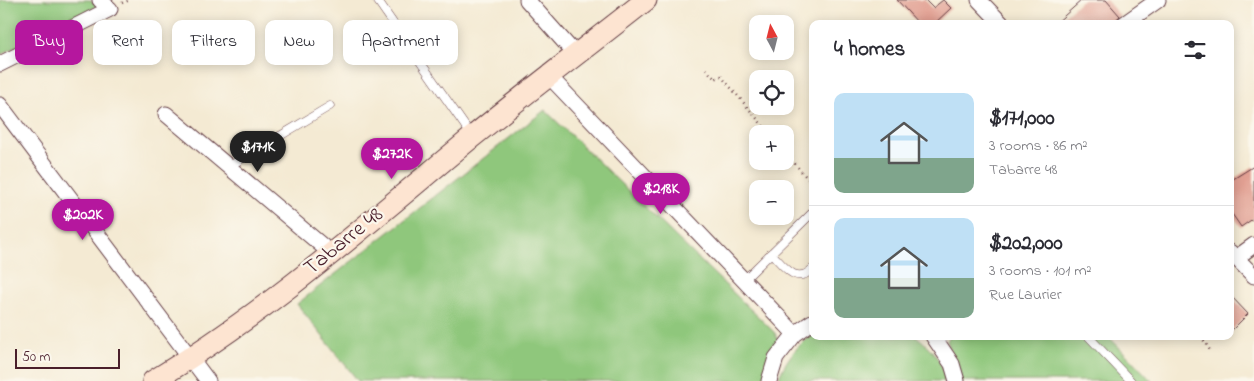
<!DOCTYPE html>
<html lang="en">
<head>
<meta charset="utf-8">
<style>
	body { margin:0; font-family:"Indie Flower",sans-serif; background:#f2f2f3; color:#2b2b33; height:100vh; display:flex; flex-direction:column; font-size:19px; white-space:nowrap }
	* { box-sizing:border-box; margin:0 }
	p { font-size:16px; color:#7c7c81 }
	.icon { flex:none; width:28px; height:28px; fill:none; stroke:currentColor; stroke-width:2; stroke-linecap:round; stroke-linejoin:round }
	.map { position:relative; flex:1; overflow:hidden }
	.sheet { position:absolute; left:809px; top:20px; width:425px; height:320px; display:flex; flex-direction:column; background:#fff; border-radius:10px; box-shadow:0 2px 12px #0003 }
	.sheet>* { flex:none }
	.guide { position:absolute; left:15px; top:20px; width:475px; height:45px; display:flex; gap:10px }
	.needle { width:32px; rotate:353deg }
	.tools { position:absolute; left:749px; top:15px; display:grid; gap:10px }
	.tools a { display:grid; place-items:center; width:45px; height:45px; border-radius:10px; background:#fff; box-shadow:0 2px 12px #0003; font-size:25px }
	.scale { position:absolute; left:15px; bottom:12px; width:105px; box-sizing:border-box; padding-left:5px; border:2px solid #4a1f2b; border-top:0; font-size:14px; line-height:18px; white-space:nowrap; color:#4a1f2b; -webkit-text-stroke:4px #fbf7ec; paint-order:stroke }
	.price { position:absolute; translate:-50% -42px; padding:0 11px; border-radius:18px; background:#b5179e; color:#fff; font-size:16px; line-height:32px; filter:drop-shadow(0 1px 2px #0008) }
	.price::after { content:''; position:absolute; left:50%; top:30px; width:15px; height:11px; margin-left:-8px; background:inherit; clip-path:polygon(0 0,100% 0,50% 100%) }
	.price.selected { background:#222; color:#fff }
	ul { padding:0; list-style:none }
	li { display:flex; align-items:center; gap:15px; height:125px; padding:0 25px }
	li+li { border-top:1px solid #e1e1e2 }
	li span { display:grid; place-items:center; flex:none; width:140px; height:100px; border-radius:10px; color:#555 }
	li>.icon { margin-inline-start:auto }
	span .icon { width:60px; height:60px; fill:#fffc; stroke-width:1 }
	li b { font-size:21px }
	h2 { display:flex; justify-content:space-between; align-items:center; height:60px; padding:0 25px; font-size:21px }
	.tag { padding:0 18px; border-radius:10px; background:#fff; box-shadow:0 2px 12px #0003; font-size:18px; line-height:45px }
	.tag.selected { background:#b5179e; color:#fff }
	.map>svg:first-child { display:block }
</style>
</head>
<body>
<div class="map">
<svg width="1254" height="381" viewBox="0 0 1254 381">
	<rect width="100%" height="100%" fill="#fbf7ec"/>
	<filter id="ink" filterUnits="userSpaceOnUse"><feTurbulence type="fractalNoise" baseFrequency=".02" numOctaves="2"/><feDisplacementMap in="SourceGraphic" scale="10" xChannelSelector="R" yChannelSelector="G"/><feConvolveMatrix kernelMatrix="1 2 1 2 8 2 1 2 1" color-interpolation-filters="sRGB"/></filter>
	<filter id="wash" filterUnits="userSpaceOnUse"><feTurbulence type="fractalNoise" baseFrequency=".0096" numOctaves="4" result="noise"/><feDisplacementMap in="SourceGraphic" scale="20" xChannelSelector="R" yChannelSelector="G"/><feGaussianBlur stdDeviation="1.12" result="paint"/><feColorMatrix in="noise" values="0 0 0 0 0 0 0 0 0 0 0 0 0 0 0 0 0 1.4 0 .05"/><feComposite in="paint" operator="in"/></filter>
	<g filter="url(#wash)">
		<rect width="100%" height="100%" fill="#f4ead3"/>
		<path fill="#8fc77b" stroke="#6c7353" d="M0,0H90L98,6L0,55Z
			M545,110L775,333L780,346L764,381H358L297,304Z
			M812,335V336H916C931,347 943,363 948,381H778C783,363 797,345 812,335Z
			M952,336H1108L1152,381H960L947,340Z"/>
		<g id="blocks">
			<path fill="#e2a093" d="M897,0H925L933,8L943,0L951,8L934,24H919Z
				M1082,0H1106L1120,16L1111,24H1055Z
				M1254,166V218L1241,227L1230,211V181Z
				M1230,295L1248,314L1230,332Z"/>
		</g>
	</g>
	<g filter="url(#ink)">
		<use href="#blocks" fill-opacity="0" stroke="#643d44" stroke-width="1"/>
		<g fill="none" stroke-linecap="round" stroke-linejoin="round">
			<g stroke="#643d44" stroke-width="9">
				<path id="lane" d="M377,0L472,136
					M228,167L330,106
					M771,253C783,265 796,286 812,269
					M744,280L812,213
					M1088,336L1131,381"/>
			</g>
			<g stroke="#643d44" stroke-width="17">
				<path id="street" d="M527,0L576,55
					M979,0L1002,24
					M1124,24L1158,0
					M0,64L110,9L100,0
					M549,76L795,334
					M0,105L208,381
					M166,114L332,254
					M1230,252L1254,276
					M1236,258L1254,245
					M933,336L952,364L957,381
					M769,381L776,358L795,334L812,322"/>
			</g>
			<g stroke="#643d44" stroke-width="23">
				<path id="secondary" d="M153,381C268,312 368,223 471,138C528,91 588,46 646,0"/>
			</g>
			<path stroke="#643d44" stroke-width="2.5" stroke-dasharray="1 4" stroke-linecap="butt" d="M122,3L130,0
				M706,69L715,79L721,76L770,134
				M785,152L812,184
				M1201,336L1211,352"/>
			<use href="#lane" stroke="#fff" stroke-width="8"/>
			<use href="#street" stroke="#fff" stroke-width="15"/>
			<use href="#secondary" stroke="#fde4d1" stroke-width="21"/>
		</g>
	</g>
	<g text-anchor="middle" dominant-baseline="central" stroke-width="4.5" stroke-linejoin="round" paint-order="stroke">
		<g font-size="22" fill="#4a1f2b" stroke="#fbf7ec">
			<text transform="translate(344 242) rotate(-39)">Tabarre 48</text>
		</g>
	</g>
</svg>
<div class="tools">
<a><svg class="needle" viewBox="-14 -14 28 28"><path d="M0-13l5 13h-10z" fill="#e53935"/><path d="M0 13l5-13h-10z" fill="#7c7c81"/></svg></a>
<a><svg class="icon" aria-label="locate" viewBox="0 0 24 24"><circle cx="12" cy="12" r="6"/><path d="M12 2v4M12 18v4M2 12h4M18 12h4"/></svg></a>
<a>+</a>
<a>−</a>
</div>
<div class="scale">50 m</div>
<b class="price selected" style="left:258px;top:173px">$171K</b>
<b class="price" style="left:392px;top:180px">$272K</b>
<b class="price" style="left:661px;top:215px">$218K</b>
<b class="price" style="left:83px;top:241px">$202K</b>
<div class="guide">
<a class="tag selected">Buy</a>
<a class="tag">Rent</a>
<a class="tag">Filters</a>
<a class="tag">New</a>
<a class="tag">Apartment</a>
</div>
<section class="sheet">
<h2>4 homes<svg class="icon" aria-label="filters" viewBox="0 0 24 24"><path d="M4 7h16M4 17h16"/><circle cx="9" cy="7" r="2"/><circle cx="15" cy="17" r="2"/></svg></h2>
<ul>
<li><span style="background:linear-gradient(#bfe0f5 65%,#7fa58c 0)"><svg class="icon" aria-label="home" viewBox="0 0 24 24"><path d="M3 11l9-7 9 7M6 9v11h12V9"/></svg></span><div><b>$171,000</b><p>3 rooms · 86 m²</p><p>Tabarre 48</p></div></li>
<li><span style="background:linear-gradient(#bfe0f5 60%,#7fa58c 0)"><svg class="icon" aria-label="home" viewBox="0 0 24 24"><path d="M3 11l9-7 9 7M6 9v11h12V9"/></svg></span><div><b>$202,000</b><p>3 rooms · 101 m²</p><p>Rue Laurier</p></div></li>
</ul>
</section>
</div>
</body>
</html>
